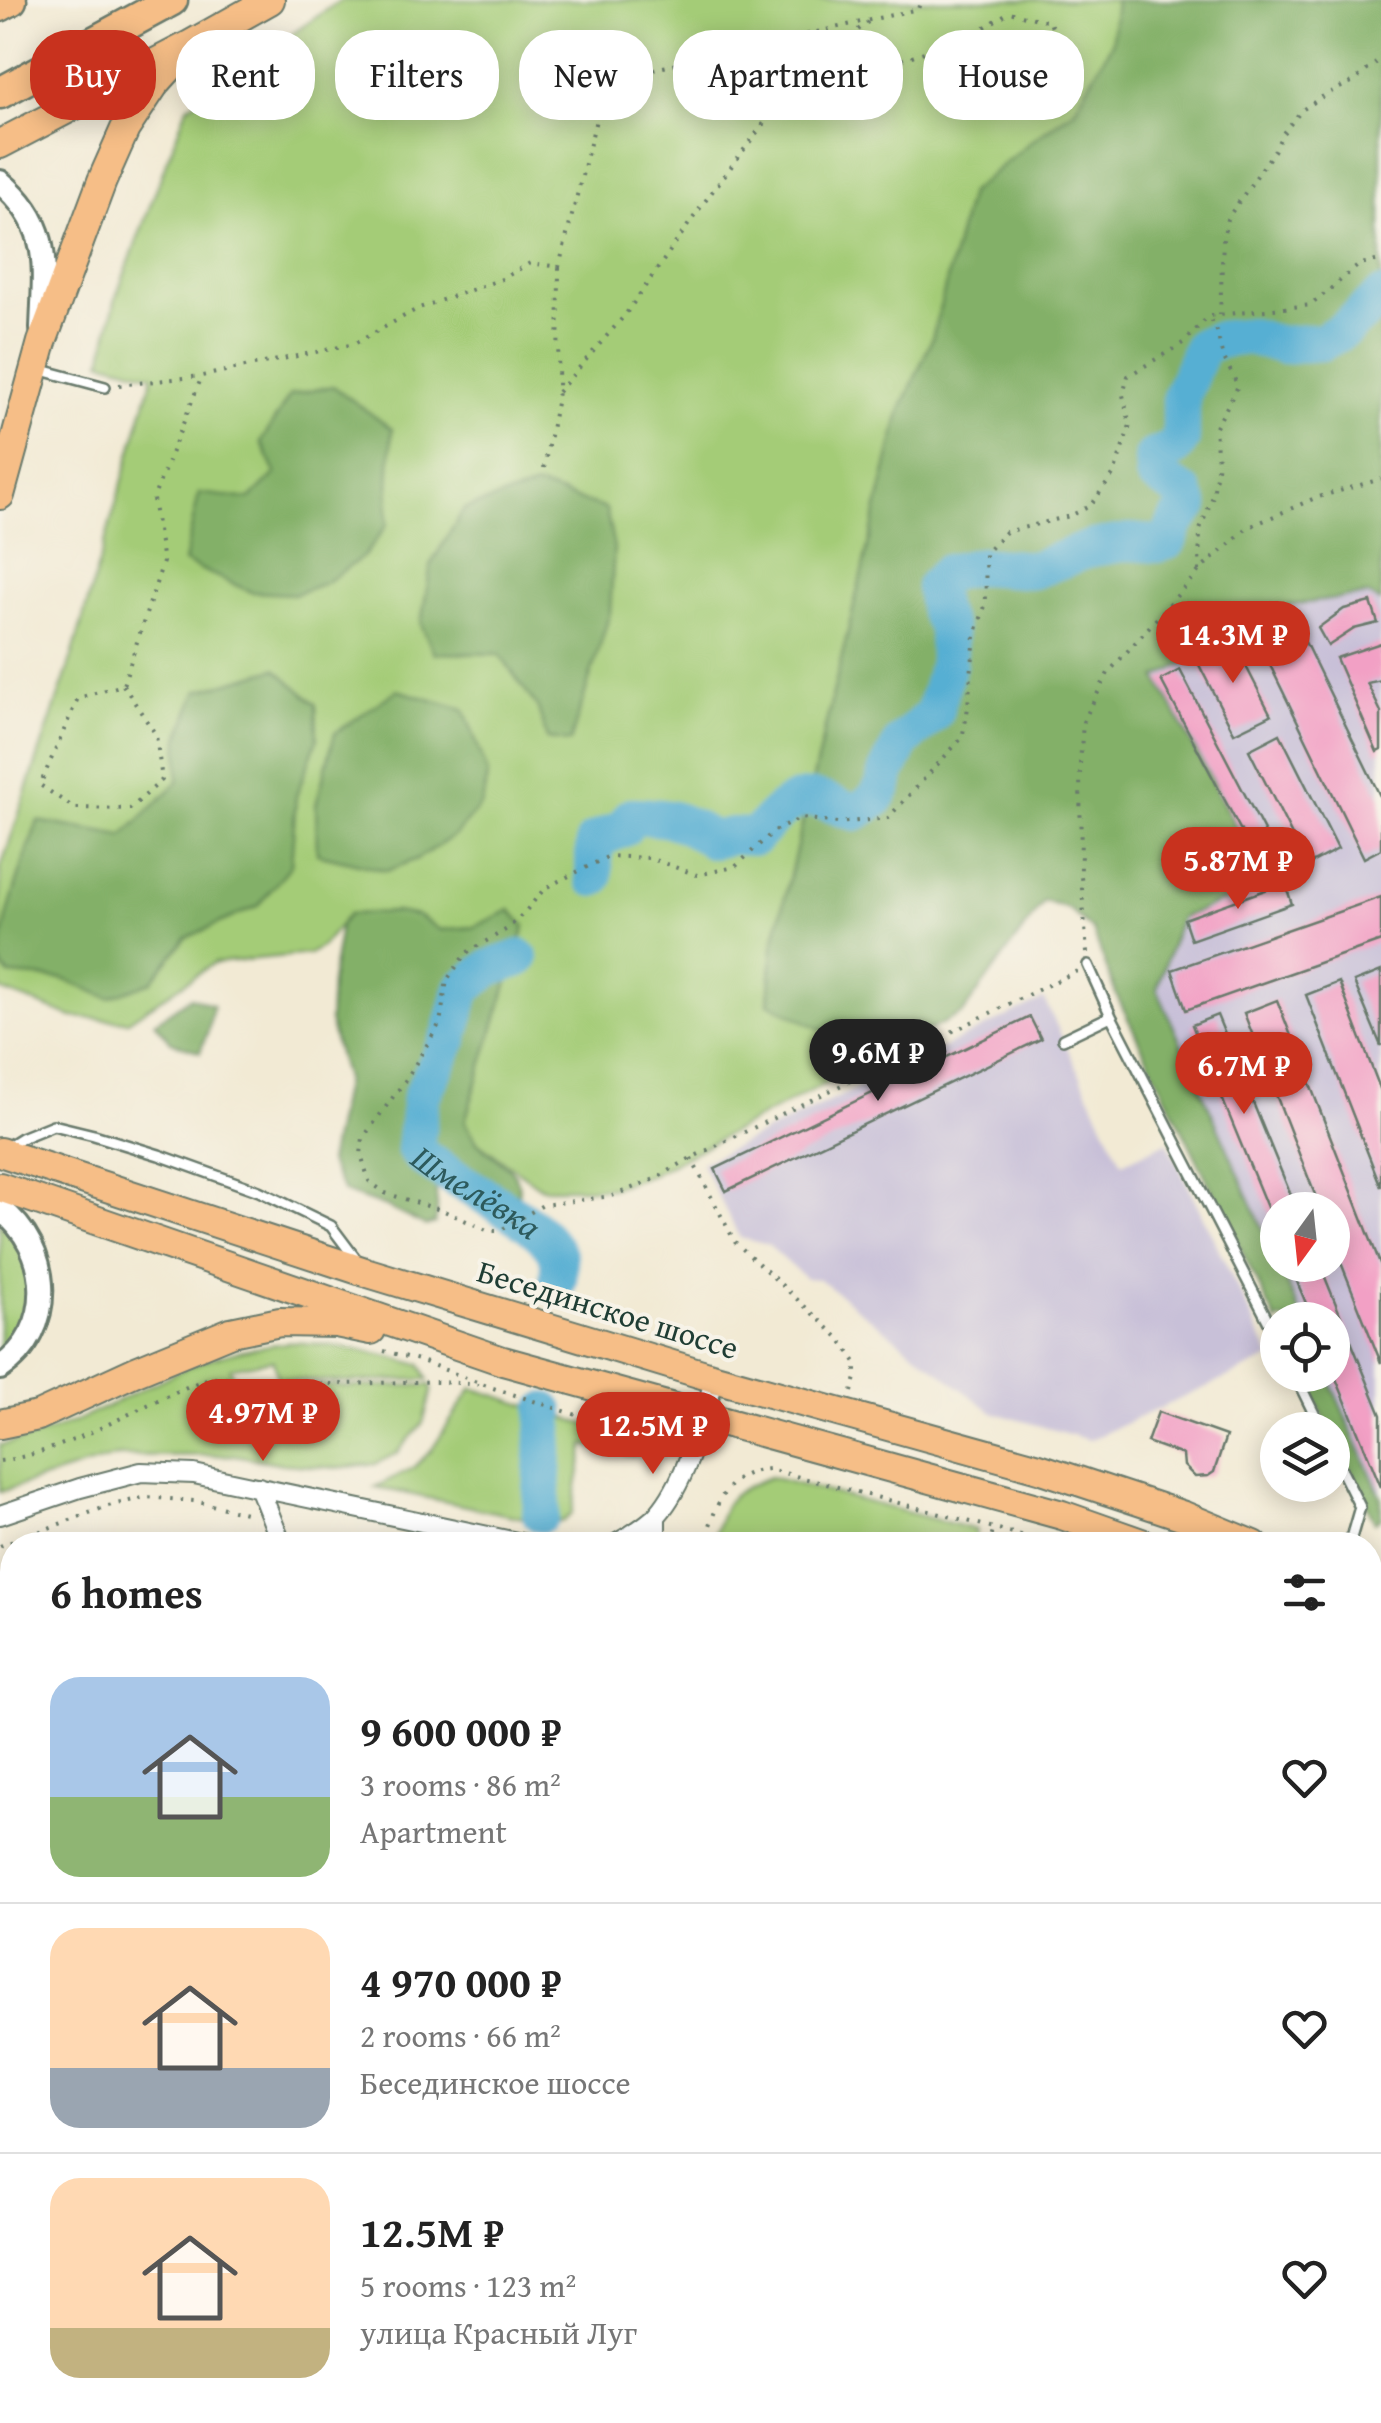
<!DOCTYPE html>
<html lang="en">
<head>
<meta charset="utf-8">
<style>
	body { margin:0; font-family:"Gentium Book Plus",serif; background:#f6f6f6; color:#222; height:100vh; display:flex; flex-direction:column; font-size:38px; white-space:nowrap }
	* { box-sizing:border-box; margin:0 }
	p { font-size:32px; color:#767676 }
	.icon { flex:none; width:55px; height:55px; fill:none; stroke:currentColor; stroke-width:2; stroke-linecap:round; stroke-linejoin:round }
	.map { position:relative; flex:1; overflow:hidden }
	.details { position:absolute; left:0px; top:1532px; width:1382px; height:892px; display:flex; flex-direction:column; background:#fff; border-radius:40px 40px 0 0; box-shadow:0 5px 25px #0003 }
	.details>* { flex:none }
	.guide { position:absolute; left:30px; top:30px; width:1322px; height:90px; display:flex; gap:20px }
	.needle { width:65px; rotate:195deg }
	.fabs { position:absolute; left:1260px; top:1192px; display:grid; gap:20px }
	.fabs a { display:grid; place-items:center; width:90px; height:90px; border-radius:50%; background:#fff; box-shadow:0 5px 25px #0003; font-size:50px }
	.price { position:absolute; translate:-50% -85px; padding:0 22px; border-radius:35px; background:#c8321e; color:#fff; font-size:32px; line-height:65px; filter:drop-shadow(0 2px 5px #0008) }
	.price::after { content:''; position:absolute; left:50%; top:60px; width:30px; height:22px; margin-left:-15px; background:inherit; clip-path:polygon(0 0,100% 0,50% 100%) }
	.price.selected { background:#222; color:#fff }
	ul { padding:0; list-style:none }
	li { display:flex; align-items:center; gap:30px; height:250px; padding:0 50px }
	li+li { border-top:2px solid #e0e0e0 }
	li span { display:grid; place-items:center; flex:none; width:280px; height:200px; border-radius:30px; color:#555 }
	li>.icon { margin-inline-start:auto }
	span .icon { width:120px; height:120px; fill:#fffc; stroke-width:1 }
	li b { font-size:42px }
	h2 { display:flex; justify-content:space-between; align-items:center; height:120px; padding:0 50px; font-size:42px }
	.tag { padding:0 35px; border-radius:40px; background:#fff; box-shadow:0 5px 25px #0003; font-size:35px; line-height:90px }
	.tag.selected { background:#c8321e; color:#fff }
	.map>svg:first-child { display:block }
</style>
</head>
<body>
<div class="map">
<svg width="1381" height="2423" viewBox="0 0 1381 2423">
	<rect width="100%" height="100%" fill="#f7f3e8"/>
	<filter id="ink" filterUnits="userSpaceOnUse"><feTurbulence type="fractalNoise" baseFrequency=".01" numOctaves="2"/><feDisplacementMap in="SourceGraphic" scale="20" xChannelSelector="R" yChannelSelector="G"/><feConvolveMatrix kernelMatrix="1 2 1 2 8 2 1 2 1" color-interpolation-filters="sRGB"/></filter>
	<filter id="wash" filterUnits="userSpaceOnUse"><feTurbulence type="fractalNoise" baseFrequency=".0048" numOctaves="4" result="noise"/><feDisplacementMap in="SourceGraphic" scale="40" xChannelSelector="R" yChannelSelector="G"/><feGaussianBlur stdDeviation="2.25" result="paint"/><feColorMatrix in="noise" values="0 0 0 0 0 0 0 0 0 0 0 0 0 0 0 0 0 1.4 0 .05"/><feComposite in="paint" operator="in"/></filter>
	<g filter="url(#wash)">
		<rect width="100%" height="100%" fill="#f2ead4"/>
		<path fill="#c8c0d8" d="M1367,595L1381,602V1497L1327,1375H1332V1320H1303L1279,1265H1332V1210H1278L1277,1262L1157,989L1180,918L1157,677L1291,605Z
			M1044,999L1122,1163L1167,1142L1271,1358L1089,1440L992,1412L819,1279L805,1278L768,1245L740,1238L701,1163Z"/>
		<path fill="#a4cc77" stroke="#628456" stroke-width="2.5" d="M341,0H1116L1112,43L1074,110L1030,142L969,194L932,339L900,413L773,947L769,1003L828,1033L849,1071L652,1174L611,1188H542L478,1143L465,1121L525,926L511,910L474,927L440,930L418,916L349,914L322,946L309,954L214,963L128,1021L72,1017L0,990V870L71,660L153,375L102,361L116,297L187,107Z
			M0,1223C5,1228 13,1234 17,1240C42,1273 31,1332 0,1356Z
			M290,1342C336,1344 377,1353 421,1365L428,1379L349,1382L278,1379L273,1360L230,1368L242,1396L274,1389L278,1383L349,1387L431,1385L432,1391L423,1423L397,1453L375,1464L336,1468L283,1464L235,1455L116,1456L0,1492V1445C70,1432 128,1393 193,1365C224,1352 257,1347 290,1342Z
			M472,1388L645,1443L642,1453L632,1456L585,1445L572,1513L564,1521L542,1522L375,1487L413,1468L431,1451Z
			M770,1477L976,1530L974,1545H711C727,1498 723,1496 770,1477Z
			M12,1612V2100L0,2143V1620Z
			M1370,1773L1381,1781V2423H1244L1247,2413L1370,2412Z"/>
		<path fill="#83b068" stroke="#51764e" stroke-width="2.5" d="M1116,0H1381V602L1367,595L1291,605L1157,678L1266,884L1180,918L1157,989L1303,1320H1278L1277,1323L1116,994L1093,931L1069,909L1044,901L963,1013L849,1071L828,1033L769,1003L773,947L900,412L932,339L969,193L1030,142L1074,110L1112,43Z
			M333,386L392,429L387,525L364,556L325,583L295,594L251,592L184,562L199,493L250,499L276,473L261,442L290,395Z
			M538,486L606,509L614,548L610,613L570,742L547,739L538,708L499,654L434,653L421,624L431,564L464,509Z
			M276,669L316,704L317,740L296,796L291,865L258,906L186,938L151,982L109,998L63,979L9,975C6,971 1,966 0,962C0,928 26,854 38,821L123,836L178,782L179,738L197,691Z
			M397,690L464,709L488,773L482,804L455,835L417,859L387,871L317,854L316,805L335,733Z
			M510,910L525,926L465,1121C469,1128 473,1137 478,1143C495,1161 529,1171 516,1201L511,1202L454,1170C422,1188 444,1195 435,1223L425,1226L386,1207L344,1192L328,1162L345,1079L329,1021L331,982L340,925L349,914L396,912L418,916L440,930L474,927Z
			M191,997L213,1005L208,1031L200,1052L171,1042L155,1022Z
			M1303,1375H1327L1381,1497V1518L1375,1522L1333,1435L1332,1430H1330Z
			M547,2412H781V2413L778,2423H544Z"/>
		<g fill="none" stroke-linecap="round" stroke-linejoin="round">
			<g stroke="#56afd3" stroke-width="38">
				<path d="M594,878V841L624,828L632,816C671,817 680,819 713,840L731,836L755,837C773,817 794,790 824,801C836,805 844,810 856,812L875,800L884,786L886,774L902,742L934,713L948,662L947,628L938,611L934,587L947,573L980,566L1034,570L1092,548L1130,542L1158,544L1168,541L1176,522L1190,506L1185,494L1154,474L1153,457L1175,448L1181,439V396L1202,346L1218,340L1248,336L1281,345L1322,342L1344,330L1381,297"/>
				<path id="s1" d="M520,958L490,968L463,988L450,1037L421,1096L415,1148C422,1159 434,1165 445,1172C474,1192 547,1225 558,1257C560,1264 559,1272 558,1280"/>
				<path d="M541,1514L546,1411"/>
				<path d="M738,2423L741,2412"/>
			</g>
		</g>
		<g id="blocks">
			<path fill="#f2a0c5" d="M1371,602L1378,623L1354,629L1328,646L1318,628L1344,609Z
				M1289,609L1381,798V849L1364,858L1252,628Z
				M1232,639L1271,715L1234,733L1195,657Z
				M1381,643V680L1367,683L1381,712V750L1377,752L1336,658Z
				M1180,670L1266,835L1248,844L1161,680Z
				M1280,734L1338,849L1307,865L1249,750Z
				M1285,883L1292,904L1191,940L1184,919Z
				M1381,897V941L1186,1010L1172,970Z
				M1381,971V1046L1354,982Z
				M1339,982L1381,1091V1187L1306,995Z
				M1277,1000L1381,1266V1363L1332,1240V1210H1321L1244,1013Z
				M1217,1015L1297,1210H1278V1234L1192,1025Z
				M1030,1017L1041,1039L726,1191L715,1169Z
				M1290,1265H1320L1381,1415V1487L1332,1369V1320H1313Z
				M1158,1412L1226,1436L1214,1472L1208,1476L1195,1477L1184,1466L1183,1455L1147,1442Z"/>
		</g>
	</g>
	<g filter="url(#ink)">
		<use href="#blocks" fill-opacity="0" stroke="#697a6c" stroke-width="2.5"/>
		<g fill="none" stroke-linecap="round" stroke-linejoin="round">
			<g stroke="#697a6c" stroke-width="14">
				<path id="service" d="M38,369L105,387
					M1088,965L1111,1016L1278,1340
					M1063,1039L1111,1016
					M5,1148L21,1138L53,1125L94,1135L159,1155L259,1191L331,1226L358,1262
					M1295,1375L1322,1430
					M1332,1451L1360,1507L1349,1545
					M903,2423L906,2412
					M1177,2423L1183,2412"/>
			</g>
			<g stroke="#697a6c" stroke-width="22">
				<path id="minor" d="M259,1487L282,1545
					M0,1515L80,1488L141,1472L194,1474L531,1545
					M656,1516V1545
					M614,1545C629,1536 646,1527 658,1514C687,1481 702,1420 715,1378
					M270,2423L272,2412
					M509,2423L512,2412"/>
			</g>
			<g stroke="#697a6c" stroke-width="28">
				<path id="tertiary" d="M0,182C53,226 44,267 42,329
					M0,1209C53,1248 57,1331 0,1368"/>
			</g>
			<g stroke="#697a6c" stroke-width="32">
				<path id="primary" d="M0,144L190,45L270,0
					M0,495L42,342L102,181L125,129L154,85L190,45
					M0,1152L365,1272L715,1378L1039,1468L1184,1516L1254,1545
					M0,1187L503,1361L1062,1515L1147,1545
					M0,1424L38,1416L136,1371L231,1332L280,1322L336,1323L371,1330
					M1370,1605L1381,1612
					M1370,1657L1381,1664"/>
			</g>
			<g stroke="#697a6c" stroke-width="35">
				<path id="trunk" d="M0,6L11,0
					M0,93L172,0"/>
			</g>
			<path stroke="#697a6c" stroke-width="4" stroke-dasharray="2.5 8" stroke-linecap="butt" d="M808,73L903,59L969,37L980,78L1015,99L1048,95L1065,64L1050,22L1009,12L969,37
				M1220,315L1223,240L1227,219L1274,151L1283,133L1302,110L1325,95L1354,81L1381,59
				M119,385L202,376L354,344L419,308L502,279L530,263L559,267L606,80L918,9L921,0
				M558,392L625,315L703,204L798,78L868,22
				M544,468L558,392L559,267
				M1199,571L1200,530L1213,496L1218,462L1215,429L1238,386L1222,354L1217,331L1209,316
				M123,685L156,735L162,780L130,809L74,808L40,785L78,698L123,685L163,562L153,499L202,376
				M1087,953L1081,876L1080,764L1083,722L1108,673L1199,571L1247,528L1315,498L1381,479
				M1077,971L691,1158L655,1179L612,1196L543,1205L499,1231H489L444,1211L385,1193L369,1181L361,1154L363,1138L407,1078L440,1023L447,980L466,953L507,929L524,913L545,888L609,856L649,858L697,875L735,867L774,831L802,818L837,823L888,818L962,738L967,715L975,636L986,603L985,553L1006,532L1070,516L1090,506L1114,474L1130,425L1123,395L1128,376L1183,343L1209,316L1311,305L1360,264L1381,260
				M691,1158L735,1242L839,1338L856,1362V1378L852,1392
				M384,1351L419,1360L487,1386L639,1435
				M0,1461C75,1450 135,1406 204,1380C223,1373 294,1383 318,1384C371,1385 425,1378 478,1385
				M300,1536L346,1545
				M704,1545C716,1507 722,1473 769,1469L1059,1545
				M989,1545L994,1527
				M0,1546L108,1506L146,1497L194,1501L250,1514"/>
			<use href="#service" stroke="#fff" stroke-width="9"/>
			<use href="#minor" stroke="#fff" stroke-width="18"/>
			<use href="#tertiary" stroke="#fff" stroke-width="22"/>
			<use href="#primary" stroke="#f6be87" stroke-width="28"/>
			<use href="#trunk" stroke="#f6be87" stroke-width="30"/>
		</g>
	</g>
	<g text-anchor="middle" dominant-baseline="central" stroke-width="8" stroke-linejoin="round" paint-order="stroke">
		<g font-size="32" fill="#1f3d34" stroke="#f7f3e8">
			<text transform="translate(608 1309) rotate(17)">Бесединское шоссе</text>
		</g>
		<g font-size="35" font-style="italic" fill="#2d5a5c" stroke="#f7f3e8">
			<text stroke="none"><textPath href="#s1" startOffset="310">Шмелёвка</textPath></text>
		</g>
	</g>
</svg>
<div class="fabs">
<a><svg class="needle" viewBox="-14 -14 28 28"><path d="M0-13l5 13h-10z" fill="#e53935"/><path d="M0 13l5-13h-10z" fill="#767676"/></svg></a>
<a><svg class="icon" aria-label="locate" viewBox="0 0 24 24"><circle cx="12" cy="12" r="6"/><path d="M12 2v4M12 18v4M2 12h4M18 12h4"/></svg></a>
<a><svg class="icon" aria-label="layers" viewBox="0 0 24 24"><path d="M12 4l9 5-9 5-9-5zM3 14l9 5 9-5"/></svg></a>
</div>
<b class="price" style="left:1233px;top:686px">14.3M ₽</b>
<b class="price" style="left:1238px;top:912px">5.87M ₽</b>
<b class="price selected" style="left:878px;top:1104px">9.6M ₽</b>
<b class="price" style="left:1244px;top:1117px">6.7M ₽</b>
<b class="price" style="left:263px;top:1464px">4.97M ₽</b>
<b class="price" style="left:653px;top:1477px">12.5M ₽</b>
<div class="guide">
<a class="tag selected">Buy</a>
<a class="tag">Rent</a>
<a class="tag">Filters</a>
<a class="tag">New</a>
<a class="tag">Apartment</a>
<a class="tag">House</a>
</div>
<section class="details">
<h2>6 homes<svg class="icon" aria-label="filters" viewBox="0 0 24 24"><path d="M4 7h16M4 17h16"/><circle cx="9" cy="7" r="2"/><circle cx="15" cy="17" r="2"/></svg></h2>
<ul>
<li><span style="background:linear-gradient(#a9c7e8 60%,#8fb573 0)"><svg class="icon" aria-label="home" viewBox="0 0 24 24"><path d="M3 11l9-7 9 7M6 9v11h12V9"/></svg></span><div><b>9 600 000 ₽</b><p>3 rooms · 86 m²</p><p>Apartment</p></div><svg class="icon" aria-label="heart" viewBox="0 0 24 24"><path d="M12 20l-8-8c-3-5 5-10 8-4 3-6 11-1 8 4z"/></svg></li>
<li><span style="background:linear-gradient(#ffd9b3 70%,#9aa5b1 0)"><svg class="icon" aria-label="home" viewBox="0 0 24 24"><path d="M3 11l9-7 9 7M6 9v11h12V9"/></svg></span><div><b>4 970 000 ₽</b><p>2 rooms · 66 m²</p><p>Бесединское шоссе</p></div><svg class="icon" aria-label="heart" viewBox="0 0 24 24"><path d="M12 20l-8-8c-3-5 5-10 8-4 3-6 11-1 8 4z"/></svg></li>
<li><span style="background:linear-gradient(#ffd9b3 75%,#c2b280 0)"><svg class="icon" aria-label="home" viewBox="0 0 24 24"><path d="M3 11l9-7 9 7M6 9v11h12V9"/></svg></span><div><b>12.5M ₽</b><p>5 rooms · 123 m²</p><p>улица Красный Луг</p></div><svg class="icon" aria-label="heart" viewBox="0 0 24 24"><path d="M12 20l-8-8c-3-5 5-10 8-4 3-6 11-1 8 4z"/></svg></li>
</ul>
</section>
</div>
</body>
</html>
